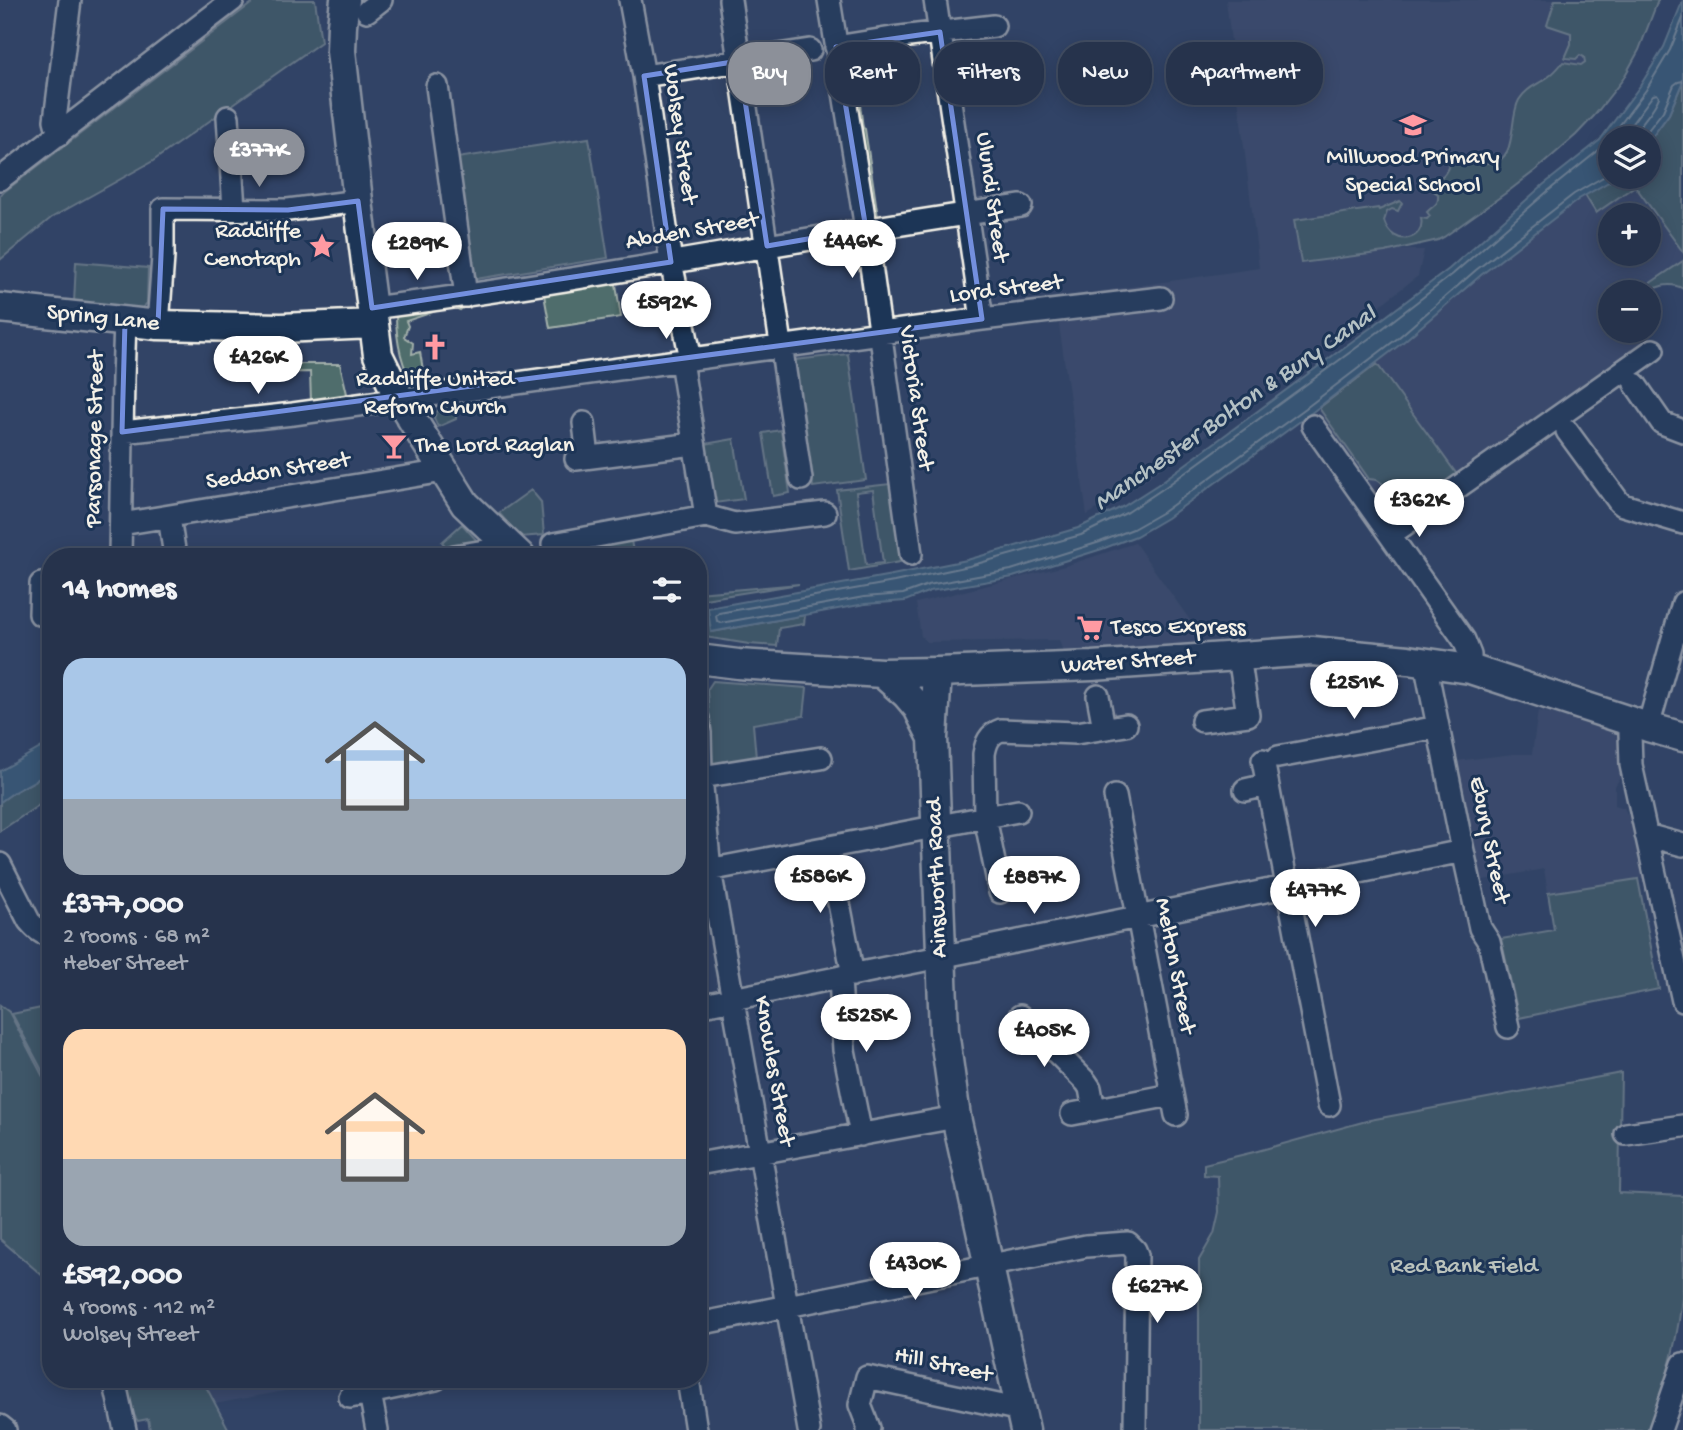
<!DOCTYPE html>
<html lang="en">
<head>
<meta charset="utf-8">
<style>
	body { margin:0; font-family:"Gochi Hand",sans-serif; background:#2e3b53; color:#f1f3f6; height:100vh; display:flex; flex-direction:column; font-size:26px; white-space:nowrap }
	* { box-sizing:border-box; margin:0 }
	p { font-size:23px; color:#a4aab5 }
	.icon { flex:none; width:38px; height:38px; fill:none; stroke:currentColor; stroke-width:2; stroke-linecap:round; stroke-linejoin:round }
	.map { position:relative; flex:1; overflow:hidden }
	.sheet { position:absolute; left:42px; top:548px; width:665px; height:840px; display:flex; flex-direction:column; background:#26334c; border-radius:28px; box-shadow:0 4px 18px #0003,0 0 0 2px #424e64 }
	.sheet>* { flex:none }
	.hud { position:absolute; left:728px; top:42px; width:665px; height:63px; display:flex; gap:14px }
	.controls { position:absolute; left:1598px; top:126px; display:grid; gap:14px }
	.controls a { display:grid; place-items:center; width:63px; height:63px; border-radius:50%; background:#26334c; box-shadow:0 4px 18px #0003,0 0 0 2px #424e64; font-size:35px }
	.price { position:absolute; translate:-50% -60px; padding:0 16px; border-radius:24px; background:#fff; color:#222; font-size:23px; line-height:46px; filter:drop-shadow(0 2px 4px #0008) }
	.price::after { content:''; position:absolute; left:50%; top:42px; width:21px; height:16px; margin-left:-10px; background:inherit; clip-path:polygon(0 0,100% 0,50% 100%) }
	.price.on { background:#8c9099; color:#fff }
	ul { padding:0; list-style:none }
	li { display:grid; align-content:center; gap:14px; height:371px; padding:0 21px }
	li span { display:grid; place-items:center; height:217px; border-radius:21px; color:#555 }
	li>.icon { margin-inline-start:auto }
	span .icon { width:126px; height:126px; fill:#fffc; stroke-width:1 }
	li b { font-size:30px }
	h2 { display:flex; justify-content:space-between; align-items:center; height:84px; padding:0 21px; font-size:30px }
	.tag { padding:0 24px; border-radius:28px; background:#26334c; box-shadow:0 4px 18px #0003,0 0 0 2px #424e64; font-size:24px; line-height:63px }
	.tag.on { background:#8c9099; color:#fff }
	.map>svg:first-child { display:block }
</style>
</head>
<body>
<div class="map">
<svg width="1683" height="1430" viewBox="0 0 1683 1430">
	<rect width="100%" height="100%" fill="#324466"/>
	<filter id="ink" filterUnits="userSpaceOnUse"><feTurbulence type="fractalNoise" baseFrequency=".0143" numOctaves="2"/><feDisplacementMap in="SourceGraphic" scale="14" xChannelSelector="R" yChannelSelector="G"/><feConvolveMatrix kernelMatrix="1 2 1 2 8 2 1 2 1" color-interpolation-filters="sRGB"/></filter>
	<g filter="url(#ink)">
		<path fill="#455173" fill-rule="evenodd" d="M1226,0H1658L1639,50L1623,79L1594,116L1576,135L1536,170L1444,237L1392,250H1424L1418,276L1300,367L1142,482L1087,515L1055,298L1259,268Z
			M1635,186L1683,252V261L1637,292H1610V331H1648L1663,355L1401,535L1317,408L1402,343L1481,275L1579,199L1585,195L1597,213ZM1610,215H1648V254H1610Z
			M1135,543L1197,630V647L1067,656L1062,649L1059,640L927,642L921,636L916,603L1065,566Z
			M1538,711L1552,713L1616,732L1623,773L1615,786V805L1624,808L1634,826L1643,878L1548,893L1544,869L1478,881L1456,761L1513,754H1532Z
			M202,1379H348L215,1404Z"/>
		<path fill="#506d6c" stroke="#a2afaa" stroke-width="2" fill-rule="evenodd" d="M256,0H315L321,42L153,161L51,218L0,260V195Z
			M1555,0H1658L1639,50L1623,79L1594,116L1576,135L1536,170L1510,190L1444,237L1438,240L1385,252L1301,263L1294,220L1378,208L1379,210L1400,201L1402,203L1398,211L1392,209L1387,212L1384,221C1393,249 1426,240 1421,218L1427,219L1430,216L1427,212C1434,204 1439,206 1438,194L1431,189L1434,180C1444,178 1447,171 1450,162C1459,161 1468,161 1477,162C1481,162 1484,163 1488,163C1519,163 1508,119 1519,100C1526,88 1537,85 1548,77C1554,73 1559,67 1563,62L1581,65L1585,62L1584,57L1580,55L1576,59L1565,58L1571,44V33L1547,25Z
			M850,58H854L863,128L865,129L878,217H874Z
			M1683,81V252L1635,186L1596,213L1585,195L1617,177H1648L1649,141L1669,114Z
			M589,138L608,258L476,279L457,158Z
			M1683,261V289C1670,281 1658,287 1645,292L1640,290Z
			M76,262L148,268L147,303L142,309L74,303Z
			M615,278L621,317L550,328L543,289Z
			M471,302L460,310L451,306L406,321L408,326L404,337L413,343L412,354L420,352L425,382H428L429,388L415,389C402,367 396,341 396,315L400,311Z
			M272,346H294L296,364H340L348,398L311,402L310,372L272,373Z
			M848,354L866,480L813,487L795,360Z
			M1377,364L1458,476L1394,515L1388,504L1383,484L1377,480L1369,479L1319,408Z
			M456,404V419L438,427L434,418C439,405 443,406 456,404Z
			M781,430L790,493L773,496L763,433Z
			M734,439L744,499L715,503L705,444Z
			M890,484L900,562L849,571L837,490ZM873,490L883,563L866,565L856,492Z
			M531,490L541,502L544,535L520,537L499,513Z
			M462,524L479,543L448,549L442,542Z
			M630,536L634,556H582L585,553L586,549Z
			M799,584L698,600V593Z
			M698,608H708L712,632L805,615L804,624L779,628L777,646L749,644L698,636Z
			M713,681L807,688L804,716L753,724L756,758L713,765L707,690Z
			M51,772V797L0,831V802L14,792Z
			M1638,879L1659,989L1519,1018L1501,939L1554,930L1548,893Z
			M0,1005L9,1012L51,1092V1283L0,1239Z
			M51,1006V1087L12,1014Z
			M1621,1073L1619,1193L1683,1196C1683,1226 1683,1258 1683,1288C1679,1337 1666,1384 1649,1430H1199V1260L1214,1234L1219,1212L1218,1176L1204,1175V1164L1254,1152L1370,1120Z
			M120,1379H202L229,1430H150L148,1419L138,1421L135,1417Z"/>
		<path fill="#406c85" stroke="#88a1ad" stroke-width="2" d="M1683,0V81L1669,114L1649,141L1648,138H1610V177H1617L1579,199L1481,275L1402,343L1310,414L1167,518L1136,536L1102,549L1013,577L930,591L905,601L865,604L711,632L708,608L892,575L967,560L1078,528L1124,506L1160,483L1373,326L1449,269L1543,185L1600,140L1640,86L1664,47Z
			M51,742V772L14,792L0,802V771Z"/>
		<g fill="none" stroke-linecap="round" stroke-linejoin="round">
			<path stroke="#acbcc0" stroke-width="2" d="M1621,138L1653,95L1657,94L1659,97C1653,113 1639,123 1633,138
				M1642,138L1663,111L1674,85L1678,82L1683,81
				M1610,173L1574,194L1476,270L1398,338L1306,408L1163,512L1133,529L1100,542L1011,570L928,585L903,594L864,597L721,623L717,621L716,616L719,613L894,582L969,566L1081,535L1128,512L1164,488L1378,332L1453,274L1548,191L1604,146L1646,90L1670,50L1683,18"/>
			<g stroke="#f4f1e8" stroke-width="26">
				<path id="minor" d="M630,0L644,76L671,262L691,359
					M730,0L801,479
					M829,0L866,229L911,554
					M935,0L982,319
					M367,11L381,0
					M836,47L892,38L994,26
					M644,76L810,50
					M437,86L466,296
					M228,117L234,209
					M59,135L55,120L70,0
					M0,179L233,0
					M372,308C589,281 804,236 1021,206
					M158,325L163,257V209L288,210L358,201
					M681,361L706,516
					M1635,384L1662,423L1683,431
					M584,423L588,457
					M1313,426L1464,640L1470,655V669
					M1567,431L1619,502L1623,505L1683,523
					M122,432L293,414L982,319L1161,298
					M576,459L694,444
					M169,517L175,556
					M121,524L444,471
					M1390,535L1653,350
					M553,544L706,516L735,524L825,513
					M120,556L123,379L125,322
					M454,556L510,547
					M40,614L41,584
					M1425,662L1463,851L1480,928L1489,942L1508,1027
					M1098,696L1104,728
					M698,719L700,733L701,777L710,870L809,1430
					M1202,721L1248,715L1239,656
					M1633,722L1630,734L1631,765L1683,1001
					M1648,727L1683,603
					M1278,757L1438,727
					M1263,760L1329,1105
					M701,777L821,758
					M1245,790L1267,785
					M1115,796L1176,1115
					M1646,835L1683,845
					M828,847L853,975
					M0,864L29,921C35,928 41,934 51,936
					M698,872L1018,811
					M1000,892L985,817L984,754C986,743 989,734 1001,730L1076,733L1126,725
					M840,977L844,1050L861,1135
					M698,1006L1463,851
					M1020,1016L1086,1082L1090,1088L1094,1110
					M1072,1114L1171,1095
					M1626,1134L1683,1126
					M698,1164L956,1117
					M698,1324L1086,1246L1128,1243L1135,1250L1137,1255L1135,1430
					M112,1379L115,1384L125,1430
					M688,1379L696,1430
					M370,1393L377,1430
					M350,1397L436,1379
					M0,1426L5,1430
					M868,1430L869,1428L860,1405L867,1377L1021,1410
					M1660,1430L1683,1364"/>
			</g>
			<g stroke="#f4f1e8" stroke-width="33">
				<path id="major" d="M345,0L342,25L341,51L358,201L378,355L400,400L465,504L520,556
					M0,308L158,325L281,328L374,324
					M698,659L738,664L882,673L937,672L1092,666L1312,651L1408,660L1470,669L1648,727L1683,737
					M937,672L933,738L944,1031L956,1117L1025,1430
					M882,673L906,694L918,708L933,738"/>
			</g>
			<use href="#minor" stroke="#1d3557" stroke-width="21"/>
			<use href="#major" stroke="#1d3557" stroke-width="28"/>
		</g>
	</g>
	<path d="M0 0H1683V1430H0ZM940,32L982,319L122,432L125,322L158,325L163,209L288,210L358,201L372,308L671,262L644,76L739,61L767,246L866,229L836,47Z" fill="#324466" fill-opacity=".55" fill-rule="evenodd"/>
	<path fill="none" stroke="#738fde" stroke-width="5" stroke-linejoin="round" d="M940,32L982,319L122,432L125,322L158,325L163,209L288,210L358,201L372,308L671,262L644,76L739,61L767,246L866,229L836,47Z"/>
	<defs>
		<g id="school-bare" transform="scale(2.1)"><path d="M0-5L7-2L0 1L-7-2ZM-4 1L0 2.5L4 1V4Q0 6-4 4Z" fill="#ff9aa2" stroke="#1d3557" stroke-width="2.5" paint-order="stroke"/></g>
		<g id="sight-bare" transform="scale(2.1)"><path d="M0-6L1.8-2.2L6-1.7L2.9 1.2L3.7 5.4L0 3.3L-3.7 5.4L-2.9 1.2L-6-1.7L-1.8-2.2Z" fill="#ff9aa2" stroke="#1d3557" stroke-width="2.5" paint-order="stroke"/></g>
		<g id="church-bare" transform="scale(2.1)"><path d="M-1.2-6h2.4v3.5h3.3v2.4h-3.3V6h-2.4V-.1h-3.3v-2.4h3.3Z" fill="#ff9aa2" stroke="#1d3557" stroke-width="2.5" paint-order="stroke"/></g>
		<g id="bar-bare" transform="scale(2.1)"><path d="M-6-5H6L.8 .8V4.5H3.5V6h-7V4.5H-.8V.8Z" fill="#ff9aa2" stroke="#1d3557" stroke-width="2.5" paint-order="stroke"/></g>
		<g id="supermarket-bare" transform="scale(2.1)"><path d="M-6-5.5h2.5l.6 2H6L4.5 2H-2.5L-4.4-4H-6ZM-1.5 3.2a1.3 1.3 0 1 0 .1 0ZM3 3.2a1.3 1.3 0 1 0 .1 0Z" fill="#ff9aa2" stroke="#1d3557" stroke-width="2.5" paint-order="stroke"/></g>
	</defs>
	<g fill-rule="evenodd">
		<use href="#school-bare" x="1413" y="125"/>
		<use href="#sight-bare" x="322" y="246"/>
		<use href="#church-bare" x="435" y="347"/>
		<use href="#bar-bare" x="394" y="446"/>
		<use href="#supermarket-bare" x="1090" y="628"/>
	</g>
	<g text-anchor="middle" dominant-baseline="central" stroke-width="6" stroke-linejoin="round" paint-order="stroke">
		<g font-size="24" fill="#f4f1e8" stroke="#1d3557">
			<text transform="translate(679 134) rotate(82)">Wolsey Street</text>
			<text transform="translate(991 197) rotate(82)">Ulundi Street</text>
			<text transform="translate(692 232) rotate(-10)">Abden Street</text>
			<text transform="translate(1006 290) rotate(-7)">Lord Street</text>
			<text transform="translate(103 319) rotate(6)">Spring Lane</text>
			<text transform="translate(915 398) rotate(82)">Victoria Street</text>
			<text transform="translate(96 439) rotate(-89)">Parsonage Street</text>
			<text transform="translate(278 472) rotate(-9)">Seddon Street</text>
			<text transform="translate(1128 663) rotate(-4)">Water Street</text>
			<text transform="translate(1488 840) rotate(78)">Ebury Street</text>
			<text transform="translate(938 878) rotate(-92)">Ainsworth Road</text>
			<text transform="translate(1174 966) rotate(79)">Melton Street</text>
			<text transform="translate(773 1071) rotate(80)">Knowles Street</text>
			<text transform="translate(943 1366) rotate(12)">Hill Street</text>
		</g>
		<g font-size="24" fill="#f4f1e8" stroke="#1d3557">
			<text x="1413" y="158">Millwood Primary<tspan x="1413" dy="28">Special School</tspan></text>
			<text x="301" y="232" text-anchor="end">Radcliffe<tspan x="301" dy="28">Cenotaph</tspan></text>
			<text x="435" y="380">Radcliffe United<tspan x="435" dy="28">Reform Church</tspan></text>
			<text x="415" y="446" text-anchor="start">The Lord Raglan</text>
			<text x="1111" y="628" text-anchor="start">Tesco Express</text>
		</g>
		<g font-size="24" fill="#bbc3bd" stroke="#1d3557">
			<text x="1464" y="1267">Red Bank Field</text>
		</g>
		<g font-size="26" font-style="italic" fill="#b5c2c5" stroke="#1d3557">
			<text transform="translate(1236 410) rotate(-35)">Manchester Bolton &amp; Bury Canal</text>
		</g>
	</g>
</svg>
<div class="controls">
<a><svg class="icon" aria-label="layers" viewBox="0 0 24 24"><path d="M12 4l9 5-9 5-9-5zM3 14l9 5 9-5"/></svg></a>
<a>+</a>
<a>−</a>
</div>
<b class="price on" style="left:259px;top:189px">£377K</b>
<b class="price" style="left:852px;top:280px">£446K</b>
<b class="price" style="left:417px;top:282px">£289K</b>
<b class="price" style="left:666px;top:341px">£592K</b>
<b class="price" style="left:258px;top:396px">£426K</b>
<b class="price" style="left:1419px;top:539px">£362K</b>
<b class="price" style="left:1354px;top:721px">£251K</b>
<b class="price" style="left:820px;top:915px">£586K</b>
<b class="price" style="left:1034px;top:916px">£887K</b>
<b class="price" style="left:1315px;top:929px">£477K</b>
<b class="price" style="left:866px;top:1054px">£525K</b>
<b class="price" style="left:1044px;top:1069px">£405K</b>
<b class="price" style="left:915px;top:1302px">£430K</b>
<b class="price" style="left:1157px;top:1325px">£627K</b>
<div class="hud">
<a class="tag on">Buy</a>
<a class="tag">Rent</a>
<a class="tag">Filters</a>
<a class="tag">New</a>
<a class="tag">Apartment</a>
</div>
<section class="sheet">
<h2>14 homes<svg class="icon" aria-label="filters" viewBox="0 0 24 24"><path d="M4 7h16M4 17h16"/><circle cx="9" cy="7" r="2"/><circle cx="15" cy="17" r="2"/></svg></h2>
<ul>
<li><span style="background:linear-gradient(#a9c7e8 65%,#9aa5b1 0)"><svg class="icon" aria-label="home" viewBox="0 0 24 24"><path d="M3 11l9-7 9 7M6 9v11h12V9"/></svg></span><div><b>£377,000</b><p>2 rooms · 68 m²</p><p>Heber Street</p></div></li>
<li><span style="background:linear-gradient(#ffd9b3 60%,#9aa5b1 0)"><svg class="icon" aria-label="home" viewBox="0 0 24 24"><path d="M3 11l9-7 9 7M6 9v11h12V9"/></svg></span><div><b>£592,000</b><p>4 rooms · 112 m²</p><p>Wolsey Street</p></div></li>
</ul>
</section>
</div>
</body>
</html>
